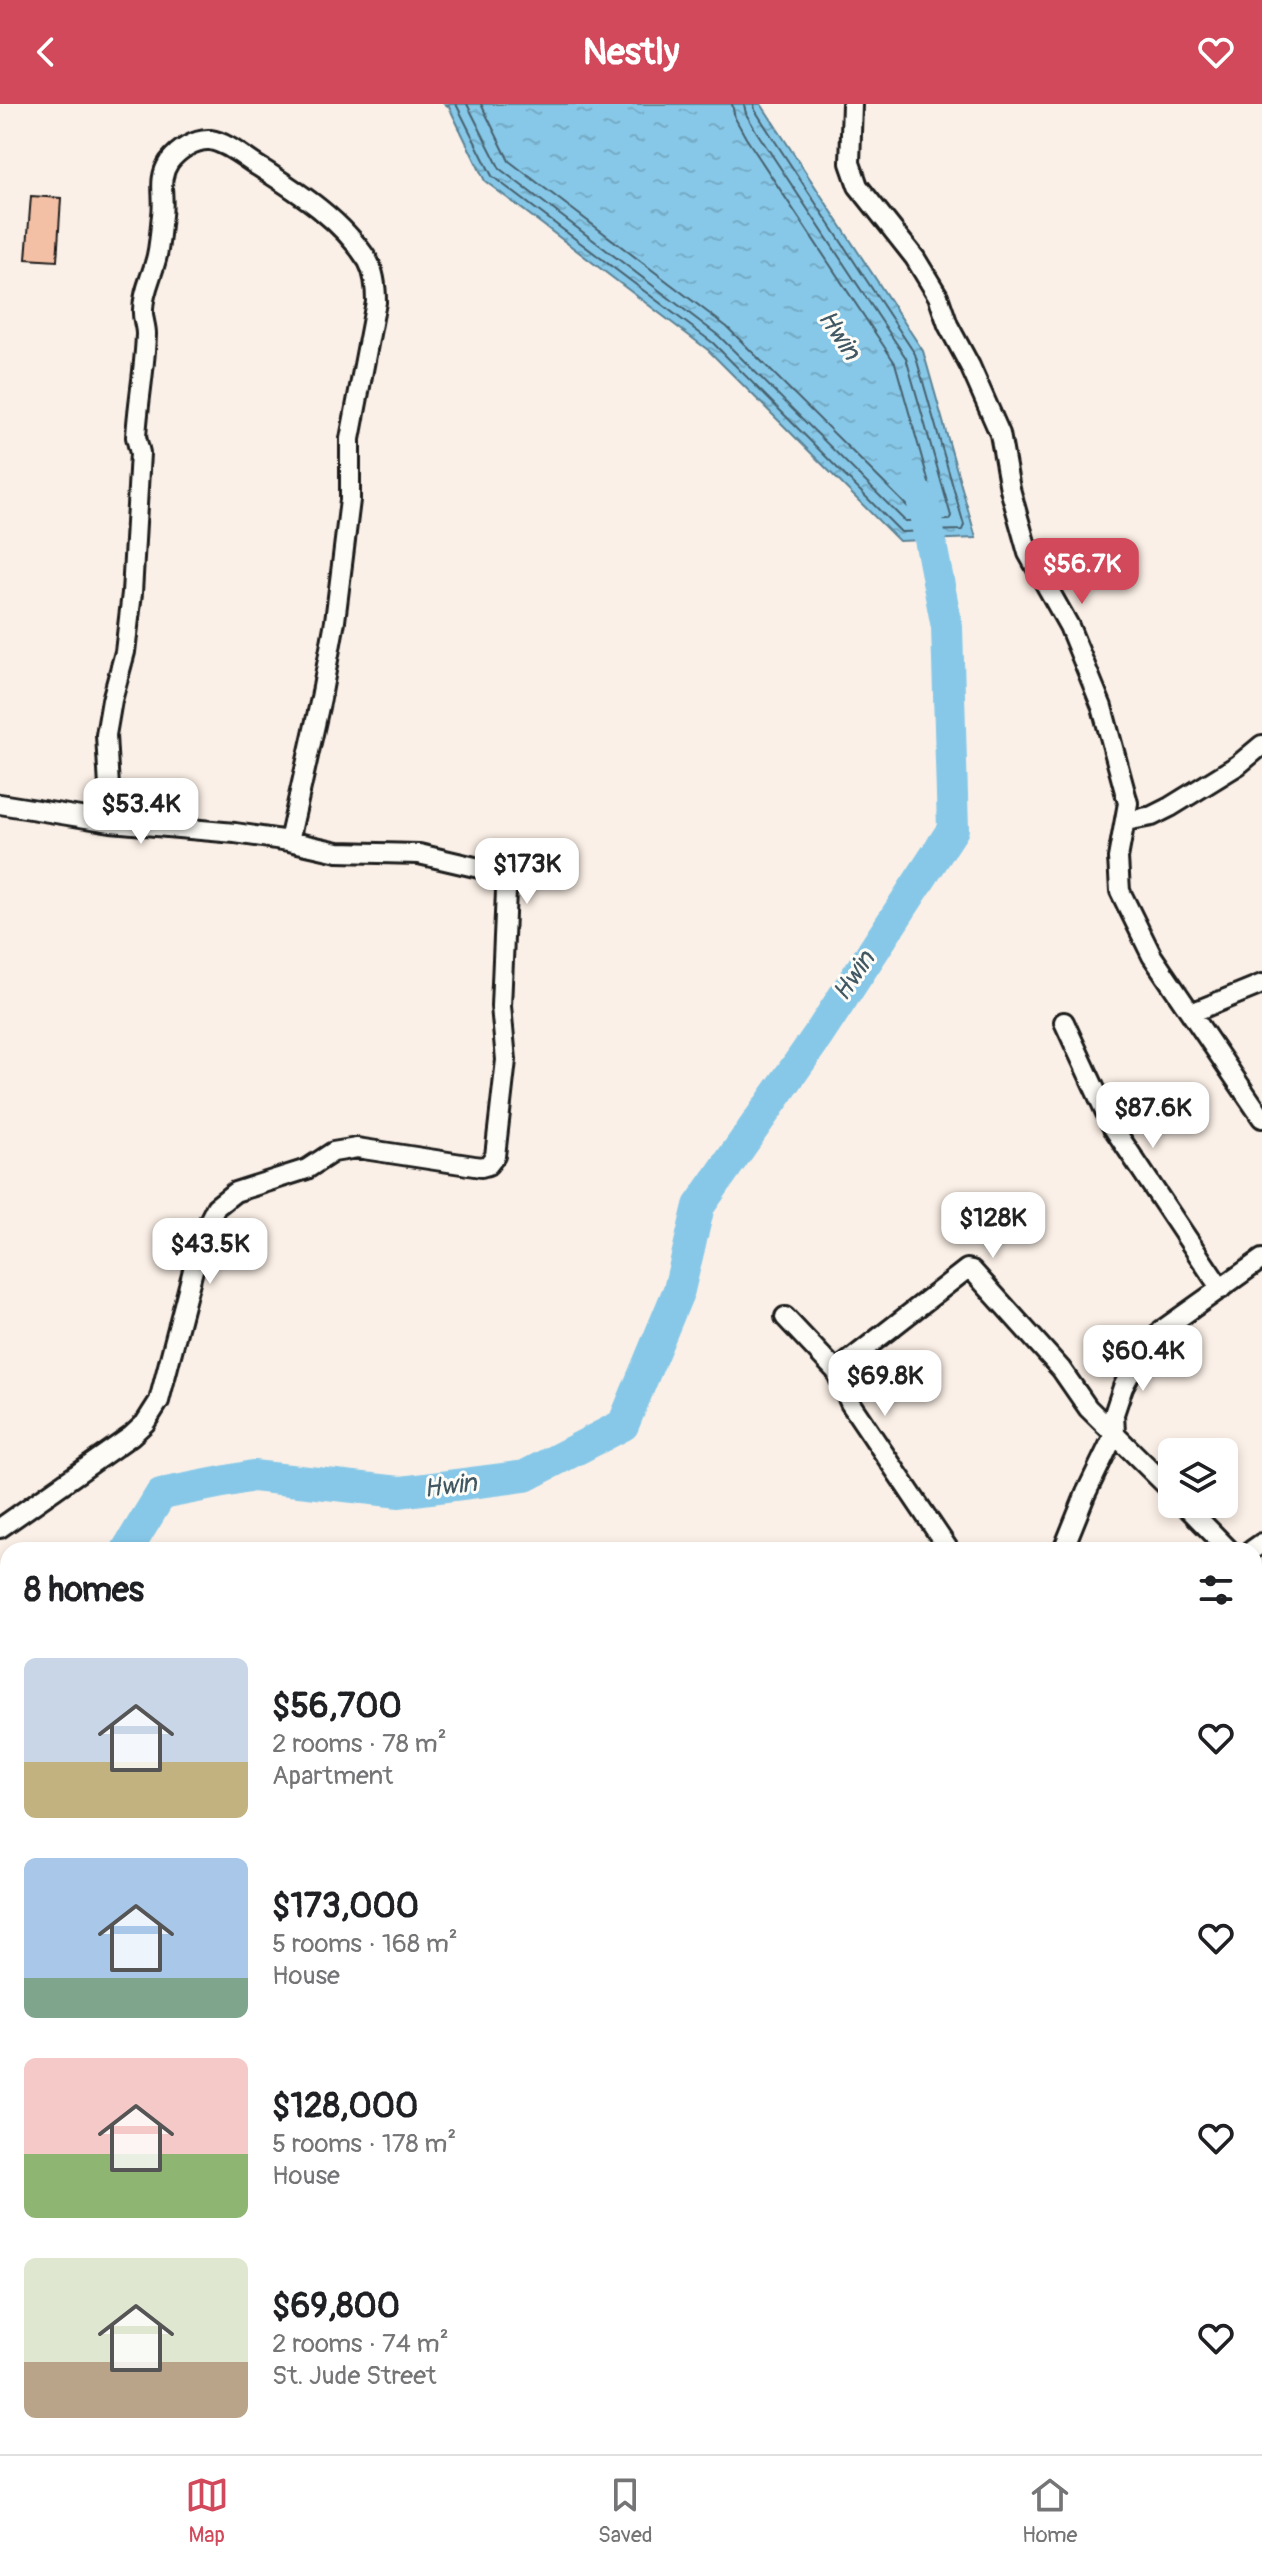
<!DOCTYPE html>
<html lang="en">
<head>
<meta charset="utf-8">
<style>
	body { margin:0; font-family:Pangolin,sans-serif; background:#f6f6f6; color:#202124; height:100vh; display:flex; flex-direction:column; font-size:30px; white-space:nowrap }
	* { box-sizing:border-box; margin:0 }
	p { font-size:26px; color:#757577 }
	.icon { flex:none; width:44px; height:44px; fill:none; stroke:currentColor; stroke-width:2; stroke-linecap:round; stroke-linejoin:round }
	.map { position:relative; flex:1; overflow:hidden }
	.sheet { position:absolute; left:0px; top:1438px; width:1262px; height:912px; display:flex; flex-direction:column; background:#fff; border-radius:24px 24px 0 0; box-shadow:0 4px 12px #0003 }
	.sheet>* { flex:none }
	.fabs { position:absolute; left:1158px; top:1334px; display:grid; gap:16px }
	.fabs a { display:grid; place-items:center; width:80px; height:80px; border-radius:12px; background:#fff; box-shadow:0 4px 12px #0003; font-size:40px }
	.price { position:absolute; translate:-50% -68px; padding:0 18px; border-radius:16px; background:#fff; color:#222; font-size:26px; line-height:52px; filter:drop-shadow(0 2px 4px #0008) }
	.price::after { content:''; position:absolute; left:50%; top:48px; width:24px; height:18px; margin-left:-12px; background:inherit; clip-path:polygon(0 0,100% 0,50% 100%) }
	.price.on { background:#d1495b; color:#fff }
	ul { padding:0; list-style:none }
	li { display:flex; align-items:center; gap:24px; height:200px; padding:0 24px }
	li span { display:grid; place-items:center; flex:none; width:224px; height:160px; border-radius:12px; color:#555 }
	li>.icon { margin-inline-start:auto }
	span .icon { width:96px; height:96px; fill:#fffc; stroke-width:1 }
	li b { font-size:34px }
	h2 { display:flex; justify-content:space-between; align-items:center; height:96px; padding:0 24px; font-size:34px }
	header { display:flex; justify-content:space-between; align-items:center; height:104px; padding:0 24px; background:#d1495b; color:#fff; font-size:36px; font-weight:700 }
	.menu { display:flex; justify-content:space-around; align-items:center; height:112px; border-top:2px solid #e0e0e0; background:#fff; font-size:22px; color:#757577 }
	.menu a { display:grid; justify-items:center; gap:4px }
	.menu .on { color:#d1495b }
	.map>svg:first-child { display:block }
</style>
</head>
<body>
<header><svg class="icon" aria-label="back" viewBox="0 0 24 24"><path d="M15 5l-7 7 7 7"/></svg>Nestly<svg class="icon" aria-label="heart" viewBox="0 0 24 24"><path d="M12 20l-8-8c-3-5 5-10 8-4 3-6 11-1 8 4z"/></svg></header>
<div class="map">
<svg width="1262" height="2350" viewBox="0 0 1262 2350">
	<defs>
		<pattern id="water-ripples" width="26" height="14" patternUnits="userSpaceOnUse" patternTransform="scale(2)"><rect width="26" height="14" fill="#87c8e8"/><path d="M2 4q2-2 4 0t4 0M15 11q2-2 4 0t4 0" fill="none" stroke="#74abc6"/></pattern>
	</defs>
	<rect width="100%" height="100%" fill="#fbf0e7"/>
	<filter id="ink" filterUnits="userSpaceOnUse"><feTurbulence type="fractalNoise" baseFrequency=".0125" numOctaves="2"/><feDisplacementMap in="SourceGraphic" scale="16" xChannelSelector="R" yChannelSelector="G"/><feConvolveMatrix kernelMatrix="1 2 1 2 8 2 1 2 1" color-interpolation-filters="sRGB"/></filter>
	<g filter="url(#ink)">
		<path fill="url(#water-ripples)" stroke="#5c8396" stroke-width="2" d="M445,0H761L923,247L976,434L899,437L708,246L485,77L449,3Z"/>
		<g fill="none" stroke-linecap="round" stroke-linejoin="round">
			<path stroke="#47616e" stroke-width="2" d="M456,0L492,72L713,239L901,428L962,426L964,421L915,250L765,22L755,6L754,0
				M467,0L500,65L719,232L905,417L949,416L951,412L906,254L756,27L746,10L744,0
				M481,0L509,57L727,223L910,405H933L935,400L895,259L746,34L735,14L732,0"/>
			<path stroke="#87c8e8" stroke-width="32" d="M127,1446L161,1390L253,1372L400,1388L525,1372L623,1321L679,1186L699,1102L819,930L953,725L947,523L922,394
				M475,2342L478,2350"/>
		</g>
		<path fill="#f4c0a5" stroke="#1c1c1c" stroke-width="2" d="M31,92L61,94L57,157L26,155Z"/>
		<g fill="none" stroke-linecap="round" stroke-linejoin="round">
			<g stroke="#1c1c1c" stroke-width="24">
				<path id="minor" d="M852,0L850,59L858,82L915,154L938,192L948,221L970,262L1000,330L1010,385L1028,449L1069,522L1102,603L1128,699L1118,754L1120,787L1152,852L1262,1014
					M0,700L111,718L235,729L289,737L338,748L419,750L492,767L504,775L506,787L501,902L506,956L495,1052L488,1061L481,1063L357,1044L333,1048L307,1065L235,1088L216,1103L206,1123L193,1166L159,1297L145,1319L131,1332L0,1424
					M1126,717L1152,712L1170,703L1238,661L1262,641
					M111,718L106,631L112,596L125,548L132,489L140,349L136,333C138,298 145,264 146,230C146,221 142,214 143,206C143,189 151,174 155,159C160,144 160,126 162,111C165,91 157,76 169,58C178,46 195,35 210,36C225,38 241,51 253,59C295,86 341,114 368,157C375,170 376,184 376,198L350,335V396L335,517L321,594L289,737
					M1191,909L1262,880
					M1064,918L1112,1022L1221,1185
					M785,1213L836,1267L850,1299L949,1446
					M836,1267L967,1165L972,1166L1061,1265L1088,1304L1172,1387
					M1184,1400L1229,1446
					M1063,1446L1086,1389L1115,1329L1114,1310L1123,1283L1134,1262L1162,1226L1262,1155
					M1252,1446L1262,1439
					M1254,1485L1262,1508
					M1254,1905L1262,1916
					M249,2342L256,2350
					M386,2342L389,2350
					M813,2342L819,2350
					M726,2350L742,2342
					M1068,2350L1077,2347L1084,2350"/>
			</g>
			<use href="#minor" stroke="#fdfcf7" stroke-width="18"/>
		</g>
	</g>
	<g text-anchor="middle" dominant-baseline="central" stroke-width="6" stroke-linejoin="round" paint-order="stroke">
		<g font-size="26" font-style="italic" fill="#415863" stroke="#fdfcf7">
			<text transform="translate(839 231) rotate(56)">Hwin</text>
			<text transform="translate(854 872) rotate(-56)">Hwin</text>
			<text transform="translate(450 1382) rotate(-7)">Hwin</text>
		</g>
	</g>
</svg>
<div class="fabs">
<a><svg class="icon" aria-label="layers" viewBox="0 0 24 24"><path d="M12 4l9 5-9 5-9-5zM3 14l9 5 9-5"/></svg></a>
</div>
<b class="price on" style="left:1082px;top:502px">$56.7K</b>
<b class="price" style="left:141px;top:742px">$53.4K</b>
<b class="price" style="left:527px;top:802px">$173K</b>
<b class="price" style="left:1153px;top:1046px">$87.6K</b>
<b class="price" style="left:993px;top:1156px">$128K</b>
<b class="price" style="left:210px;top:1182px">$43.5K</b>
<b class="price" style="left:1143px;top:1289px">$60.4K</b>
<b class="price" style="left:885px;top:1314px">$69.8K</b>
<section class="sheet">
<h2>8 homes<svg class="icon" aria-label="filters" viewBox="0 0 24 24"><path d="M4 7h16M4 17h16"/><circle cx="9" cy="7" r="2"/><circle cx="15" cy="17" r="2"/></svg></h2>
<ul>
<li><span style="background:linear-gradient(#c9d6e8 65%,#c2b280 0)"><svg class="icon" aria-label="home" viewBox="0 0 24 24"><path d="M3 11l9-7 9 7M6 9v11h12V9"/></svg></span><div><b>$56,700</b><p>2 rooms · 78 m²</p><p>Apartment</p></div><svg class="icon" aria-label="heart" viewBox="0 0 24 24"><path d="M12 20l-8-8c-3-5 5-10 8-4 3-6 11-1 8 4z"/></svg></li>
<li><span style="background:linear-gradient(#a9c7e8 75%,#7fa58c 0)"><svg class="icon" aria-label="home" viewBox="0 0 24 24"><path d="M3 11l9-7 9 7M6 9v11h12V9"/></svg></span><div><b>$173,000</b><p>5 rooms · 168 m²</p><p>House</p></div><svg class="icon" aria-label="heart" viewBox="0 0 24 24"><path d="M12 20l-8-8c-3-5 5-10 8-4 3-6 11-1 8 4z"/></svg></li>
<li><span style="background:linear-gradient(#f6c9c9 60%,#8fb573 0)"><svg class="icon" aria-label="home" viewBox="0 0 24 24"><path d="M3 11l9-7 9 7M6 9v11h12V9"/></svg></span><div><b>$128,000</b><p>5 rooms · 178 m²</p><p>House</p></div><svg class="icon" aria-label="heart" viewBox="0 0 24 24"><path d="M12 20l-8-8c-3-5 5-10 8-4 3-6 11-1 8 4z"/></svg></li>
<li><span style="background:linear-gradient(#dfe7d0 65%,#b9a48a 0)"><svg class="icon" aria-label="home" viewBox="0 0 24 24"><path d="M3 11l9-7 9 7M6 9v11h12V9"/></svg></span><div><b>$69,800</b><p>2 rooms · 74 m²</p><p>St. Jude Street</p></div><svg class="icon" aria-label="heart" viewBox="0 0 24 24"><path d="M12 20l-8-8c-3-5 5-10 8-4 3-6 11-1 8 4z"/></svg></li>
</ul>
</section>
</div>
<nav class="menu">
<a class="on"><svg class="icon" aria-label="map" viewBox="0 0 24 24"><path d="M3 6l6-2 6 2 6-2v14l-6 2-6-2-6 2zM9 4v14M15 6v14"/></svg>Map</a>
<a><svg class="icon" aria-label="saved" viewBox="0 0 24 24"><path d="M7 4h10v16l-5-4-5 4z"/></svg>Saved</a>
<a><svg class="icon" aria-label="home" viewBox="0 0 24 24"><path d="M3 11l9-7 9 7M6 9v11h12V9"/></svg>Home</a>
</nav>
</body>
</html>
